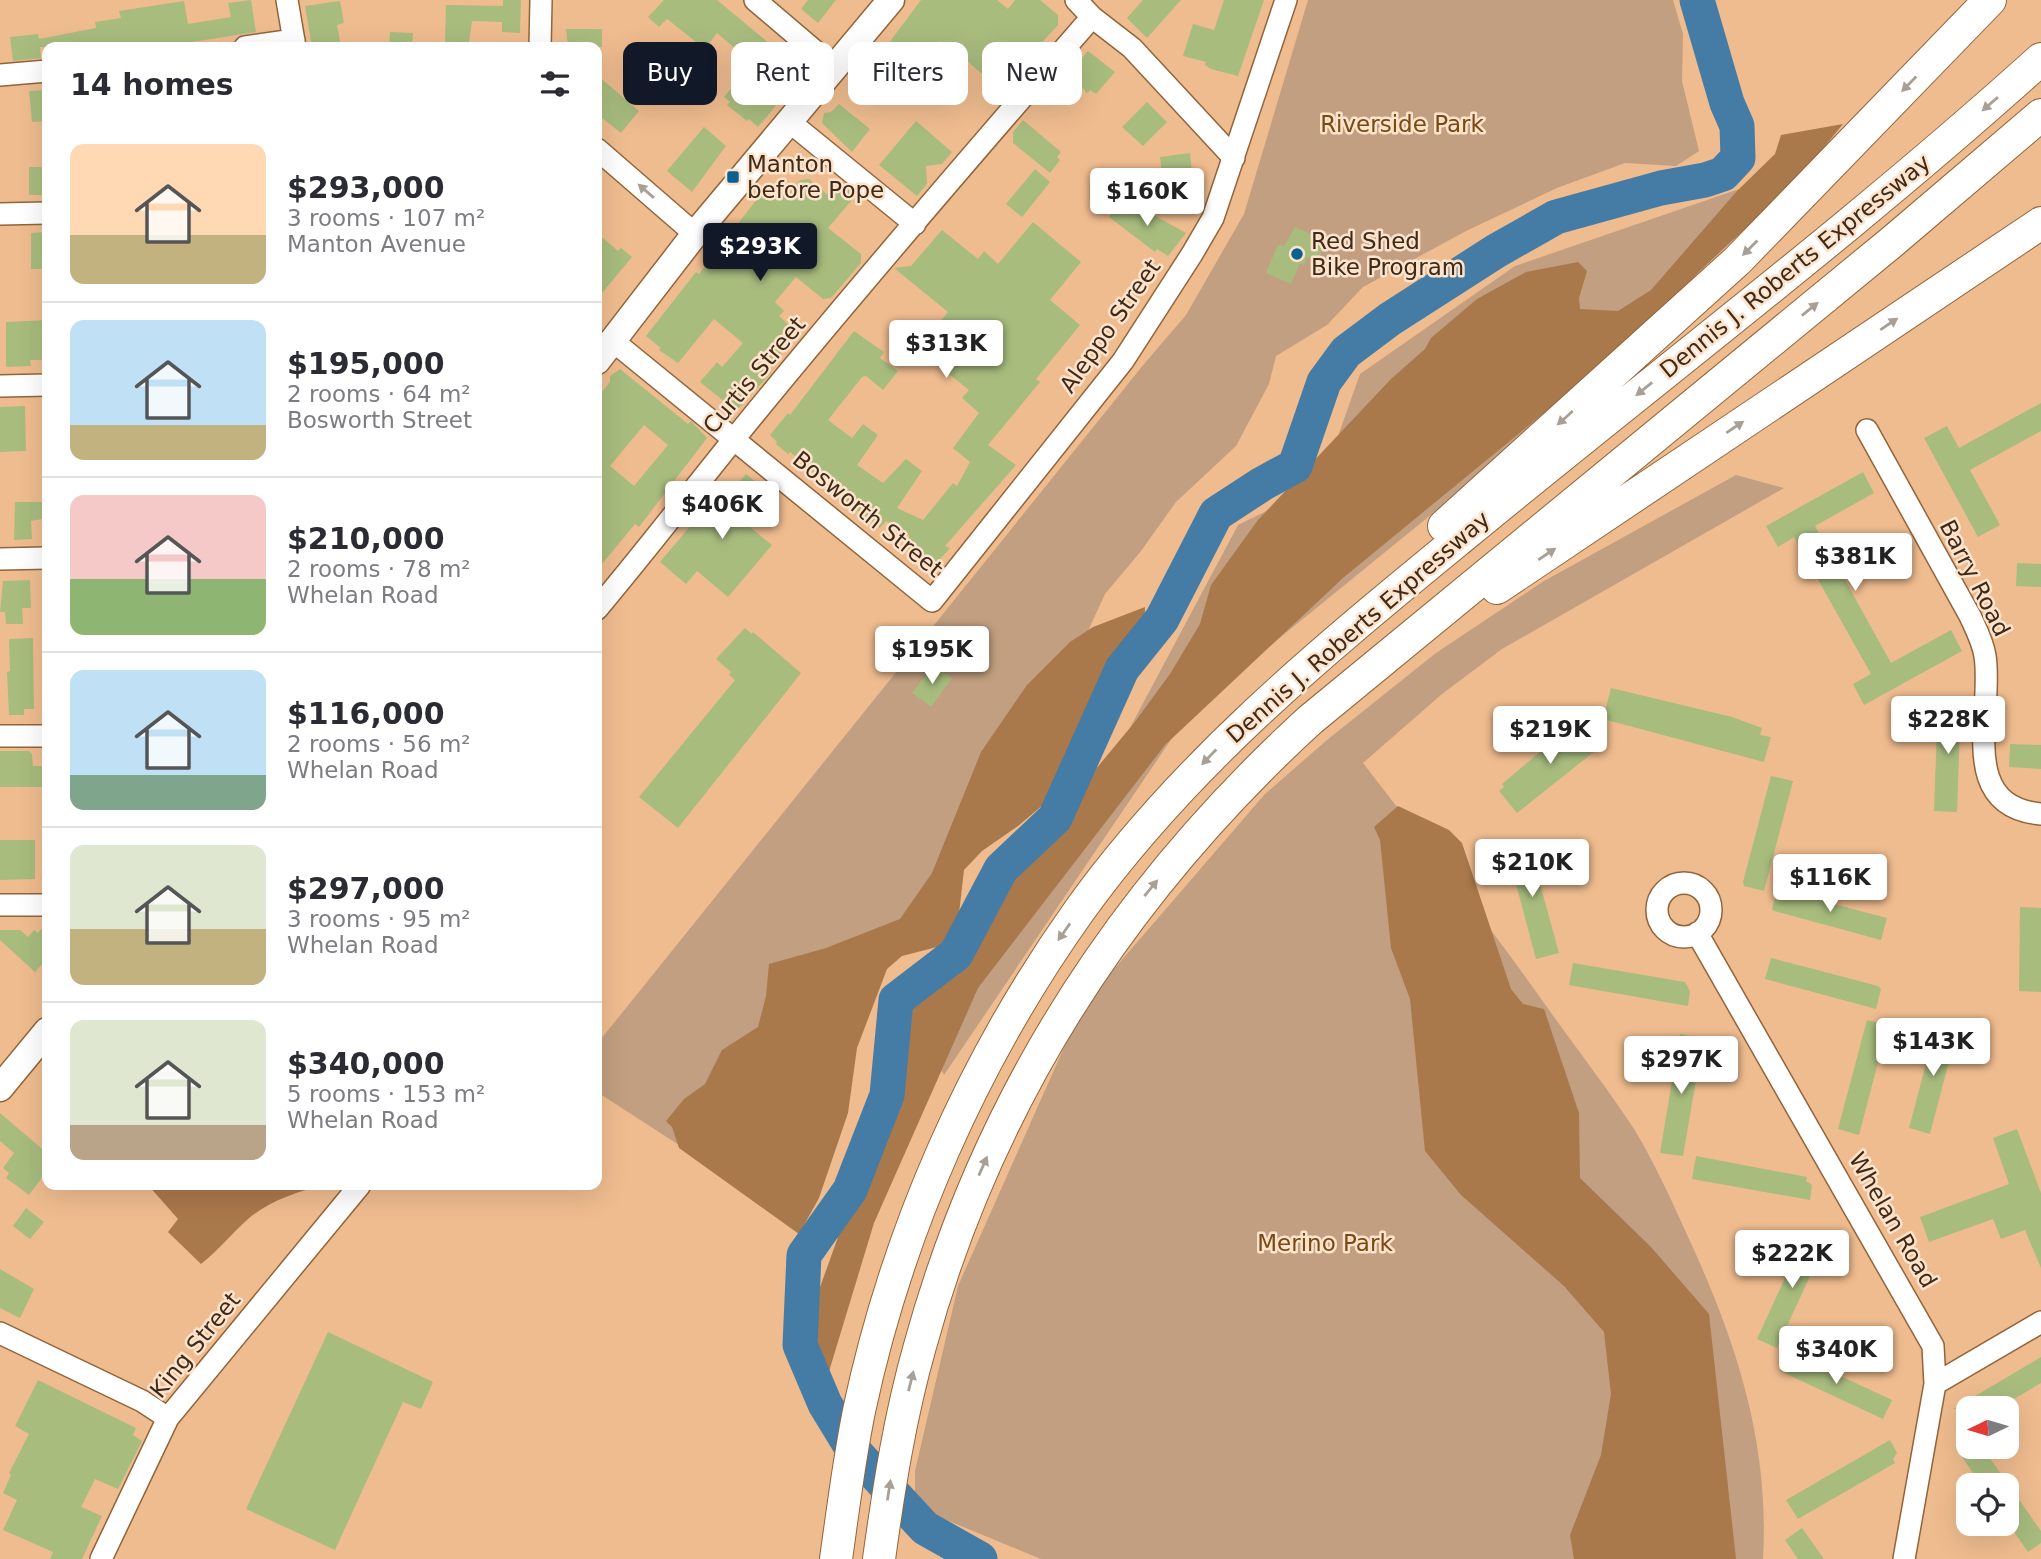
<!DOCTYPE html>
<html lang="en">
<head>
<meta charset="utf-8">
<style>
	body { margin:0; font-family:"DejaVu Sans",sans-serif; background:#f7f7f7; color:#2b2b33; height:100vh; display:flex; flex-direction:column; font-size:26px; white-space:nowrap }
	* { box-sizing:border-box; margin:0 }
	p { font-size:23px; color:#7c7c81 }
	.icon { flex:none; width:38px; height:38px; fill:none; stroke:currentColor; stroke-width:2; stroke-linecap:round; stroke-linejoin:round }
	.map { position:relative; flex:1; overflow:hidden }
	.panel { position:absolute; left:42px; top:42px; width:560px; height:1148px; display:flex; flex-direction:column; background:#fff; border-radius:14px; box-shadow:0 7px 28px #0002 }
	.panel>* { flex:none }
	.hud { position:absolute; left:623px; top:42px; width:665px; height:63px; display:flex; gap:14px }
	.needle { width:46px; rotate:265deg }
	.fabs { position:absolute; left:1956px; top:1396px; display:grid; gap:14px }
	.fabs a { display:grid; place-items:center; width:63px; height:63px; border-radius:14px; background:#fff; box-shadow:0 7px 28px #0002; font-size:35px }
	.price { position:absolute; translate:-50% -60px; padding:0 16px; border-radius:7px; background:#fff; color:#222; font-size:23px; line-height:46px; filter:drop-shadow(0 2px 4px #0008) }
	.price::after { content:''; position:absolute; left:50%; top:42px; width:21px; height:16px; margin-left:-10px; background:inherit; clip-path:polygon(0 0,100% 0,50% 100%) }
	.price.on { background:#111827; color:#fff }
	ul { padding:0; list-style:none }
	li { display:flex; align-items:center; gap:21px; height:175px; padding:0 28px }
	li+li { border-top:2px solid #e1e1e2 }
	li span { display:grid; place-items:center; flex:none; width:196px; height:140px; border-radius:14px; color:#555 }
	li>.icon { margin-inline-start:auto }
	span .icon { width:84px; height:84px; fill:#fffc; stroke-width:1 }
	li b { font-size:30px }
	h2 { display:flex; justify-content:space-between; align-items:center; height:84px; padding:0 28px; font-size:30px }
	.tag { padding:0 24px; border-radius:14px; background:#fff; box-shadow:0 7px 28px #0002; font-size:24px; line-height:63px }
	.tag.on { background:#111827; color:#fff }
	.map>svg:first-child { display:block }
</style>
</head>
<body>
<div class="map">
<svg width="2041" height="1559" viewBox="0 0 2041 1559">
	<rect width="100%" height="100%" fill="#efbc8f"/>
	<path fill="#c29f80" d="M1308,0H1673L1683,34L1682,81L1699,151L1676,166L1625,163L1557,188L1466,231L1363,287L1327,325L1276,356L1269,384L1236,446L1176,502L1141,551L1105,594L1088,631L893,937L781,1211L597,1092V1044L1144,364L1186,315L1244,214Z
		M1803,167L1513,448L1191,710L944,1075L911,1017L1083,816L1238,525L1321,484L1360,374L1515,266Z
		M1736,475L1784,488L1502,649L1442,694L1363,763C1428,847 1493,930 1554,1017C1581,1054 1609,1091 1634,1129C1653,1160 1669,1195 1684,1228C1734,1335 1770,1439 1763,1559H1041L915,1507V1471L958,1286L1083,1005L1265,794L1327,740L1436,653L1544,581Z"/>
	<path fill="#a9784b" d="M1843,124L1798,179L1700,271L1629,343L1343,578L1165,745L978,988L874,1223L827,1378L813,1338L814,1304L856,1187L892,1042L926,985L953,954L994,892L1134,723L1170,674L1200,624L1211,585L1258,520L1391,379L1425,349L1431,338L1477,299L1526,272L1578,262L1587,271L1579,298L1580,309L1618,311L1651,290L1737,191L1775,154L1781,135Z
		M1145,607L1144,640L1128,674L1079,744L1050,799L1018,826L982,851L964,870L957,931L937,947L902,956L887,969L857,1048L848,1113L819,1198L799,1234L679,1148L672,1127L666,1121L684,1099L705,1084L722,1050L758,1027L766,996L769,964L826,948L900,919L932,873L981,752L1027,685L1070,642L1093,627Z
		M1398,806L1449,830L1462,843L1511,989L1523,1004L1544,1009L1579,1113L1580,1178L1651,1247L1709,1314L1736,1559H1574L1570,1535L1601,1455L1611,1394L1604,1332L1564,1286L1461,1195L1425,1151L1410,999L1391,948L1380,840L1374,827Z
		M148,1185H323C297,1192 269,1201 248,1219C232,1233 219,1250 201,1264L168,1232L178,1219Z"/>
	<g fill="none" stroke-linecap="round" stroke-linejoin="round">
		<path stroke="#457ca5" stroke-width="35" d="M980,1559L925,1528L853,1450L825,1404L800,1345L804,1255L850,1190L887,1095L896,1000L956,954L1001,869L1055,818L1122,669L1162,619L1216,514L1262,484L1295,466L1324,382L1346,352L1390,319L1496,251L1556,217L1661,188L1705,180L1723,174L1738,158L1737,126L1727,103L1697,0"/>
	</g>
	<path fill="#a8bc7e" fill-rule="evenodd" d="M251,0L256,32L192,42L182,47H163V43L119,47H40L41,58L13,61L10,37L38,34L39,39L96,28L95,22L121,18L119,11L184,1L188,24L231,17L228,3Z
		M503,0H521L520,33L502,32V22L472,21L469,42H445L446,5L503,6Z
		M664,0H717L781,53L784,50L807,69L758,127L749,119L747,121L727,105L730,102L724,97L752,63L717,33L705,49L667,19L659,27L648,17Z
		M808,0H836L818,23L801,9Z
		M921,0H997L1008,9L1015,0H1040L1058,15V25L999,89L957,52L955,54L939,41L911,75L914,78L900,96L868,71Z
		M1143,0H1181L1147,38L1127,18Z
		M1224,0H1264L1238,76L1211,69L1205,65L1206,62L1183,56L1193,24L1214,30Z
		M340,1L344,23L337,25L341,47H312L305,6Z
		M566,29H602V47H568Z
		M390,32L413,33L412,47H389Z
		M1088,51L1115,72L1096,94L1090,90L1087,93L1069,73Z
		M681,57L695,68L684,81L671,70Z
		M597,75L639,111L621,133L597,114Z
		M47,90V121L32,122L29,91Z
		M1147,102L1167,122L1143,146L1122,127Z
		M839,104L870,129L852,152L822,123L824,113L831,112Z
		M1023,120L1061,152L1057,157L1060,160L1050,173L1013,143V132Z
		M916,121L952,152L942,164L926,166L927,184L917,196L879,165Z
		M704,127L726,146L692,192L667,171Z
		M1190,153L1194,194L1165,198L1160,157Z
		M29,167H47V195H29Z
		M1035,169L1050,182L1022,217L1006,204Z
		M809,179L828,195L840,180L857,194L828,228L861,254V263L831,298L823,299L796,277L775,302L784,311L779,316L789,325L774,344L782,351L770,366L771,373L736,411L700,382L717,362L722,367L743,343L714,319L678,363L659,350L661,348L646,336L696,272L699,274L764,190L772,183L788,194L800,180Z
		M1122,197L1148,215L1150,213L1186,233L1168,256L1157,249L1155,252L1109,217Z
		M1033,222L1081,262L1050,300L1080,325L1036,379L1040,382L988,445L1016,465L945,546L950,548L931,569L907,552L909,549L903,545L910,536L886,521L880,528L862,515L790,452L788,454L776,444L777,442L770,435L788,413L790,415L854,331L884,352L880,358L898,371L883,390L866,376L862,377L828,420L852,438L863,424L878,435L857,465L883,483L906,459L922,471L897,508L923,520L953,483L957,486L970,462L953,448L979,413L962,398L969,390L918,349L948,312L894,268L911,266L942,230L978,259L984,251L998,264Z
		M1295,227L1326,241L1317,261L1307,257L1304,265L1300,263L1291,284L1266,273L1278,244L1284,246Z
		M47,232V269H31V233Z
		M597,233L618,251L621,248L632,257L597,299Z
		M47,320V360H30L31,366L6,367V322Z
		M620,369L688,424L691,421L707,438L639,527L635,524L597,570V398L610,382V376ZM644,425L668,445L634,486L610,466Z
		M2041,403V431L1970,470L2000,525L1978,537L1924,438L1947,426L1959,448Z
		M25,406L26,451L0,452V407Z
		M1863,472L1874,493L1815,526L1891,663L1951,630L1962,651L1864,705L1853,684L1871,674L1794,537L1778,547L1766,526Z
		M746,474L770,494L746,524L772,545L728,597L697,571L686,584L660,562L703,511L710,517Z
		M15,502H47V518L31,521L32,539L14,540Z
		M2017,563L2041,564V587L2016,586Z
		M30,580L31,608H22L23,624H6L5,612H0L3,581Z
		M745,628L752,634L753,632L801,673L678,828L639,797L735,680L729,675L731,672L716,659Z
		M33,638L34,709H24V715H9L7,672L10,671L9,639Z
		M933,665L952,678L931,707L912,693Z
		M1611,688L1732,717L1762,728L1760,735L1771,737L1764,762L1603,719Z
		M1938,700H1961L1957,812L1934,811Z
		M1580,722L1583,726L1586,724L1597,737L1599,744L1594,749L1595,751L1517,813L1499,791L1504,787L1502,784L1573,724L1575,726Z
		M2010,744L2041,745V769L2009,767Z
		M0,751H29L32,754L33,766H47V787H0Z
		M1771,776L1793,781L1764,891L1744,886L1743,882Z
		M1519,839L1524,840L1525,845L1529,844L1559,953L1536,959L1505,843Z
		M0,840H35V879L0,880Z
		M1777,889L1887,918L1881,940L1774,911L1772,909Z
		M2020,907L2041,908V992L2019,991Z
		M47,922V959L35,972L0,940V930H20L28,937L34,930L38,933Z
		M1771,958L1878,986L1881,989L1876,1009L1765,979Z
		M1573,963L1685,982L1690,991L1688,1006L1569,985Z
		M1867,1020L1887,1025V1028L1859,1135L1838,1129Z
		M1937,1022L1958,1027L1930,1134L1909,1128Z
		M1680,1034L1699,1038L1698,1044L1702,1045L1683,1156L1660,1153Z
		M0,1113L47,1153V1171L29,1195L6,1178L9,1173L3,1168L14,1153L0,1141Z
		M2017,1129L2041,1193V1268L2025,1230L2001,1239L1993,1219L1929,1242L1920,1217L2009,1184L1993,1138Z
		M1696,1156L1807,1177L1806,1181L1812,1185L1810,1200L1692,1179Z
		M26,1208L44,1222L30,1239L13,1226Z
		M1807,1230L1826,1241L1777,1348L1757,1339Z
		M0,1269L34,1289L20,1318L0,1308Z
		M328,1332L433,1382L421,1409L403,1402L335,1550L246,1509Z
		M1789,1352L1892,1400L1883,1419L1780,1371Z
		M2041,1357V1383L1997,1409H1953Z
		M38,1380L136,1428L133,1435L142,1441L118,1489L95,1479L81,1507L102,1516L82,1559H50L53,1552L3,1530L17,1500L3,1493L11,1475L9,1473L29,1434L15,1426Z
		M1890,1440L1897,1453L1893,1459L1895,1463L1798,1519L1786,1500Z
		M1955,1447H1982L2041,1531V1543L2028,1552L2007,1522V1486H1982Z
		M1802,1528L1824,1559H1798L1785,1540Z"/>
	<g fill="none" stroke-linecap="round" stroke-linejoin="round">
		<g stroke="#926439" stroke-width="24">
			<path id="minor" d="M287,0L295,47
				M755,0L836,69
				M1076,0L1092,17L1132,48L1234,158
				M245,47L294,40
				M540,47L541,0
				M0,75L47,71
				M791,123L915,224
				M597,149L695,234
				M0,214L47,213
				M613,341L932,601L1123,361L1192,254L1213,218L1286,0
				M0,386L47,385
				M1867,430L1970,616C1976,629 1983,642 1985,656C1994,711 1955,806 2041,814
				M0,559L47,558
				M597,609C644,553 688,496 734,439C850,296 971,156 1092,17
				M0,736H47
				M1657 910a27 27 0 1 1 54 0a27 27 0 1 1-54 0Z
				M0,905H47
				M1697,933L1933,1346L1935,1384L1904,1559
				M0,1333L142,1401L168,1418
				M1935,1384L2041,1322
				M101,1559L168,1418L360,1185"/>
		</g>
		<g stroke="#926439" stroke-width="29">
			<path id="major" d="M597,361L695,234L891,0
				M0,1088L47,1031"/>
		</g>
		<g stroke="#926439" stroke-width="34">
			<path id="highway" d="M1444,526L1737,261L1990,0
				M1497,588L2041,223
				M836,1559C843,1510 849,1460 859,1411C897,1232 973,1060 1079,911C1185,763 1324,650 1463,536C1656,377 1856,226 2041,59
				M879,1559C889,1487 900,1416 920,1346C988,1098 1121,893 1310,720L1893,241L2041,115"/>
		</g>
		<use href="#minor" stroke="#fff" stroke-width="21"/>
		<use href="#major" stroke="#fff" stroke-width="26"/>
		<use href="#highway" stroke="#fff" stroke-width="32"/>
	</g>
	<defs><path id="oneway-solid" d="M-6-.8H1V-3.2L6.5 0L1 3.2V.8H-6Z" transform="scale(1.75)"/></defs>
	<g fill="#a89f97">
		<use href="#oneway-solid" transform="translate(1909 84) rotate(134)"/>
		<use href="#oneway-solid" transform="translate(1990 104) rotate(139)"/>
		<use href="#oneway-solid" transform="translate(646 191) rotate(-139)"/>
		<use href="#oneway-solid" transform="translate(1750 248) rotate(135)"/>
		<use href="#oneway-solid" transform="translate(1810 309) rotate(-39)"/>
		<use href="#oneway-solid" transform="translate(1889 324) rotate(-34)"/>
		<use href="#oneway-solid" transform="translate(1644 389) rotate(141)"/>
		<use href="#oneway-solid" transform="translate(1565 418) rotate(138)"/>
		<use href="#oneway-solid" transform="translate(1735 427) rotate(-34)"/>
		<use href="#oneway-solid" transform="translate(1547 554) rotate(-34)"/>
		<use href="#oneway-solid" transform="translate(1209 757) rotate(134)"/>
		<use href="#oneway-solid" transform="translate(1151 888) rotate(-51)"/>
		<use href="#oneway-solid" transform="translate(1064 932) rotate(125)"/>
		<use href="#oneway-solid" transform="translate(983 1166) rotate(-66)"/>
		<use href="#oneway-solid" transform="translate(911 1381) rotate(-76)"/>
		<use href="#oneway-solid" transform="translate(889 1490) rotate(-81)"/>
	</g>
	<g fill="#0b6092" stroke="#fde3cc" stroke-width="2.5">
		<rect x="726" y="170" width="14" height="14" rx="3.5"/>
		<circle cx="1297" cy="254" r="7"/>
	</g>
	<g text-anchor="middle" dominant-baseline="central" stroke-width="5" stroke-linejoin="round" paint-order="stroke">
		<g font-size="23" fill="#794813" stroke="#fde3cc">
			<text x="1402" y="124">Riverside Park</text>
			<text x="1325" y="1243">Merino Park</text>
		</g>
		<g font-size="23" fill="#3e2a18" stroke="#fde3cc" text-anchor="start">
			<text x="747" y="164">Manton<tspan x="747" dy="26">before Pope</tspan></text>
			<text x="1311" y="241">Red Shed<tspan x="1311" dy="26">Bike Program</tspan></text>
		</g>
		<g font-size="23" fill="#3e2a18" stroke="#fde3cc">
			<text transform="translate(1795 266) rotate(-39)">Dennis J. Roberts Expressway</text>
			<text transform="translate(1110 326) rotate(-55)">Aleppo Street</text>
			<text transform="translate(754 375) rotate(-50)">Curtis Street</text>
			<text transform="translate(868 514) rotate(39)">Bosworth Street</text>
			<text transform="translate(1975 578) rotate(63)">Barry Road</text>
			<text transform="translate(1358 627) rotate(-41)">Dennis J. Roberts Expressway</text>
			<text transform="translate(1893 1220) rotate(60)">Whelan Road</text>
			<text transform="translate(195 1345) rotate(-51)">King Street</text>
		</g>
	</g>
</svg>
<div class="fabs">
<a><svg class="needle" viewBox="-14 -14 28 28"><path d="M0-13l5 13h-10z" fill="#e53935"/><path d="M0 13l5-13h-10z" fill="#7c7c81"/></svg></a>
<a><svg class="icon" aria-label="locate" viewBox="0 0 24 24"><circle cx="12" cy="12" r="6"/><path d="M12 2v4M12 18v4M2 12h4M18 12h4"/></svg></a>
</div>
<b class="price" style="left:1147px;top:228px">$160K</b>
<b class="price on" style="left:760px;top:283px">$293K</b>
<b class="price" style="left:946px;top:380px">$313K</b>
<b class="price" style="left:722px;top:541px">$406K</b>
<b class="price" style="left:1855px;top:593px">$381K</b>
<b class="price" style="left:932px;top:686px">$195K</b>
<b class="price" style="left:1948px;top:756px">$228K</b>
<b class="price" style="left:1550px;top:766px">$219K</b>
<b class="price" style="left:1532px;top:899px">$210K</b>
<b class="price" style="left:1830px;top:914px">$116K</b>
<b class="price" style="left:1933px;top:1078px">$143K</b>
<b class="price" style="left:1681px;top:1096px">$297K</b>
<b class="price" style="left:1792px;top:1290px">$222K</b>
<b class="price" style="left:1836px;top:1386px">$340K</b>
<div class="hud">
<a class="tag on">Buy</a>
<a class="tag">Rent</a>
<a class="tag">Filters</a>
<a class="tag">New</a>
</div>
<section class="panel">
<h2>14 homes<svg class="icon" aria-label="filters" viewBox="0 0 24 24"><path d="M4 7h16M4 17h16"/><circle cx="9" cy="7" r="2"/><circle cx="15" cy="17" r="2"/></svg></h2>
<ul>
<li><span style="background:linear-gradient(#ffd9b3 65%,#c2b280 0)"><svg class="icon" aria-label="home" viewBox="0 0 24 24"><path d="M3 11l9-7 9 7M6 9v11h12V9"/></svg></span><div><b>$293,000</b><p>3 rooms · 107 m²</p><p>Manton Avenue</p></div></li>
<li><span style="background:linear-gradient(#bfe0f5 75%,#c2b280 0)"><svg class="icon" aria-label="home" viewBox="0 0 24 24"><path d="M3 11l9-7 9 7M6 9v11h12V9"/></svg></span><div><b>$195,000</b><p>2 rooms · 64 m²</p><p>Bosworth Street</p></div></li>
<li><span style="background:linear-gradient(#f6c9c9 60%,#8fb573 0)"><svg class="icon" aria-label="home" viewBox="0 0 24 24"><path d="M3 11l9-7 9 7M6 9v11h12V9"/></svg></span><div><b>$210,000</b><p>2 rooms · 78 m²</p><p>Whelan Road</p></div></li>
<li><span style="background:linear-gradient(#bfe0f5 75%,#7fa58c 0)"><svg class="icon" aria-label="home" viewBox="0 0 24 24"><path d="M3 11l9-7 9 7M6 9v11h12V9"/></svg></span><div><b>$116,000</b><p>2 rooms · 56 m²</p><p>Whelan Road</p></div></li>
<li><span style="background:linear-gradient(#dfe7d0 60%,#c2b280 0)"><svg class="icon" aria-label="home" viewBox="0 0 24 24"><path d="M3 11l9-7 9 7M6 9v11h12V9"/></svg></span><div><b>$297,000</b><p>3 rooms · 95 m²</p><p>Whelan Road</p></div></li>
<li><span style="background:linear-gradient(#dfe7d0 75%,#b9a48a 0)"><svg class="icon" aria-label="home" viewBox="0 0 24 24"><path d="M3 11l9-7 9 7M6 9v11h12V9"/></svg></span><div><b>$340,000</b><p>5 rooms · 153 m²</p><p>Whelan Road</p></div></li>
</ul>
</section>
</div>
</body>
</html>
